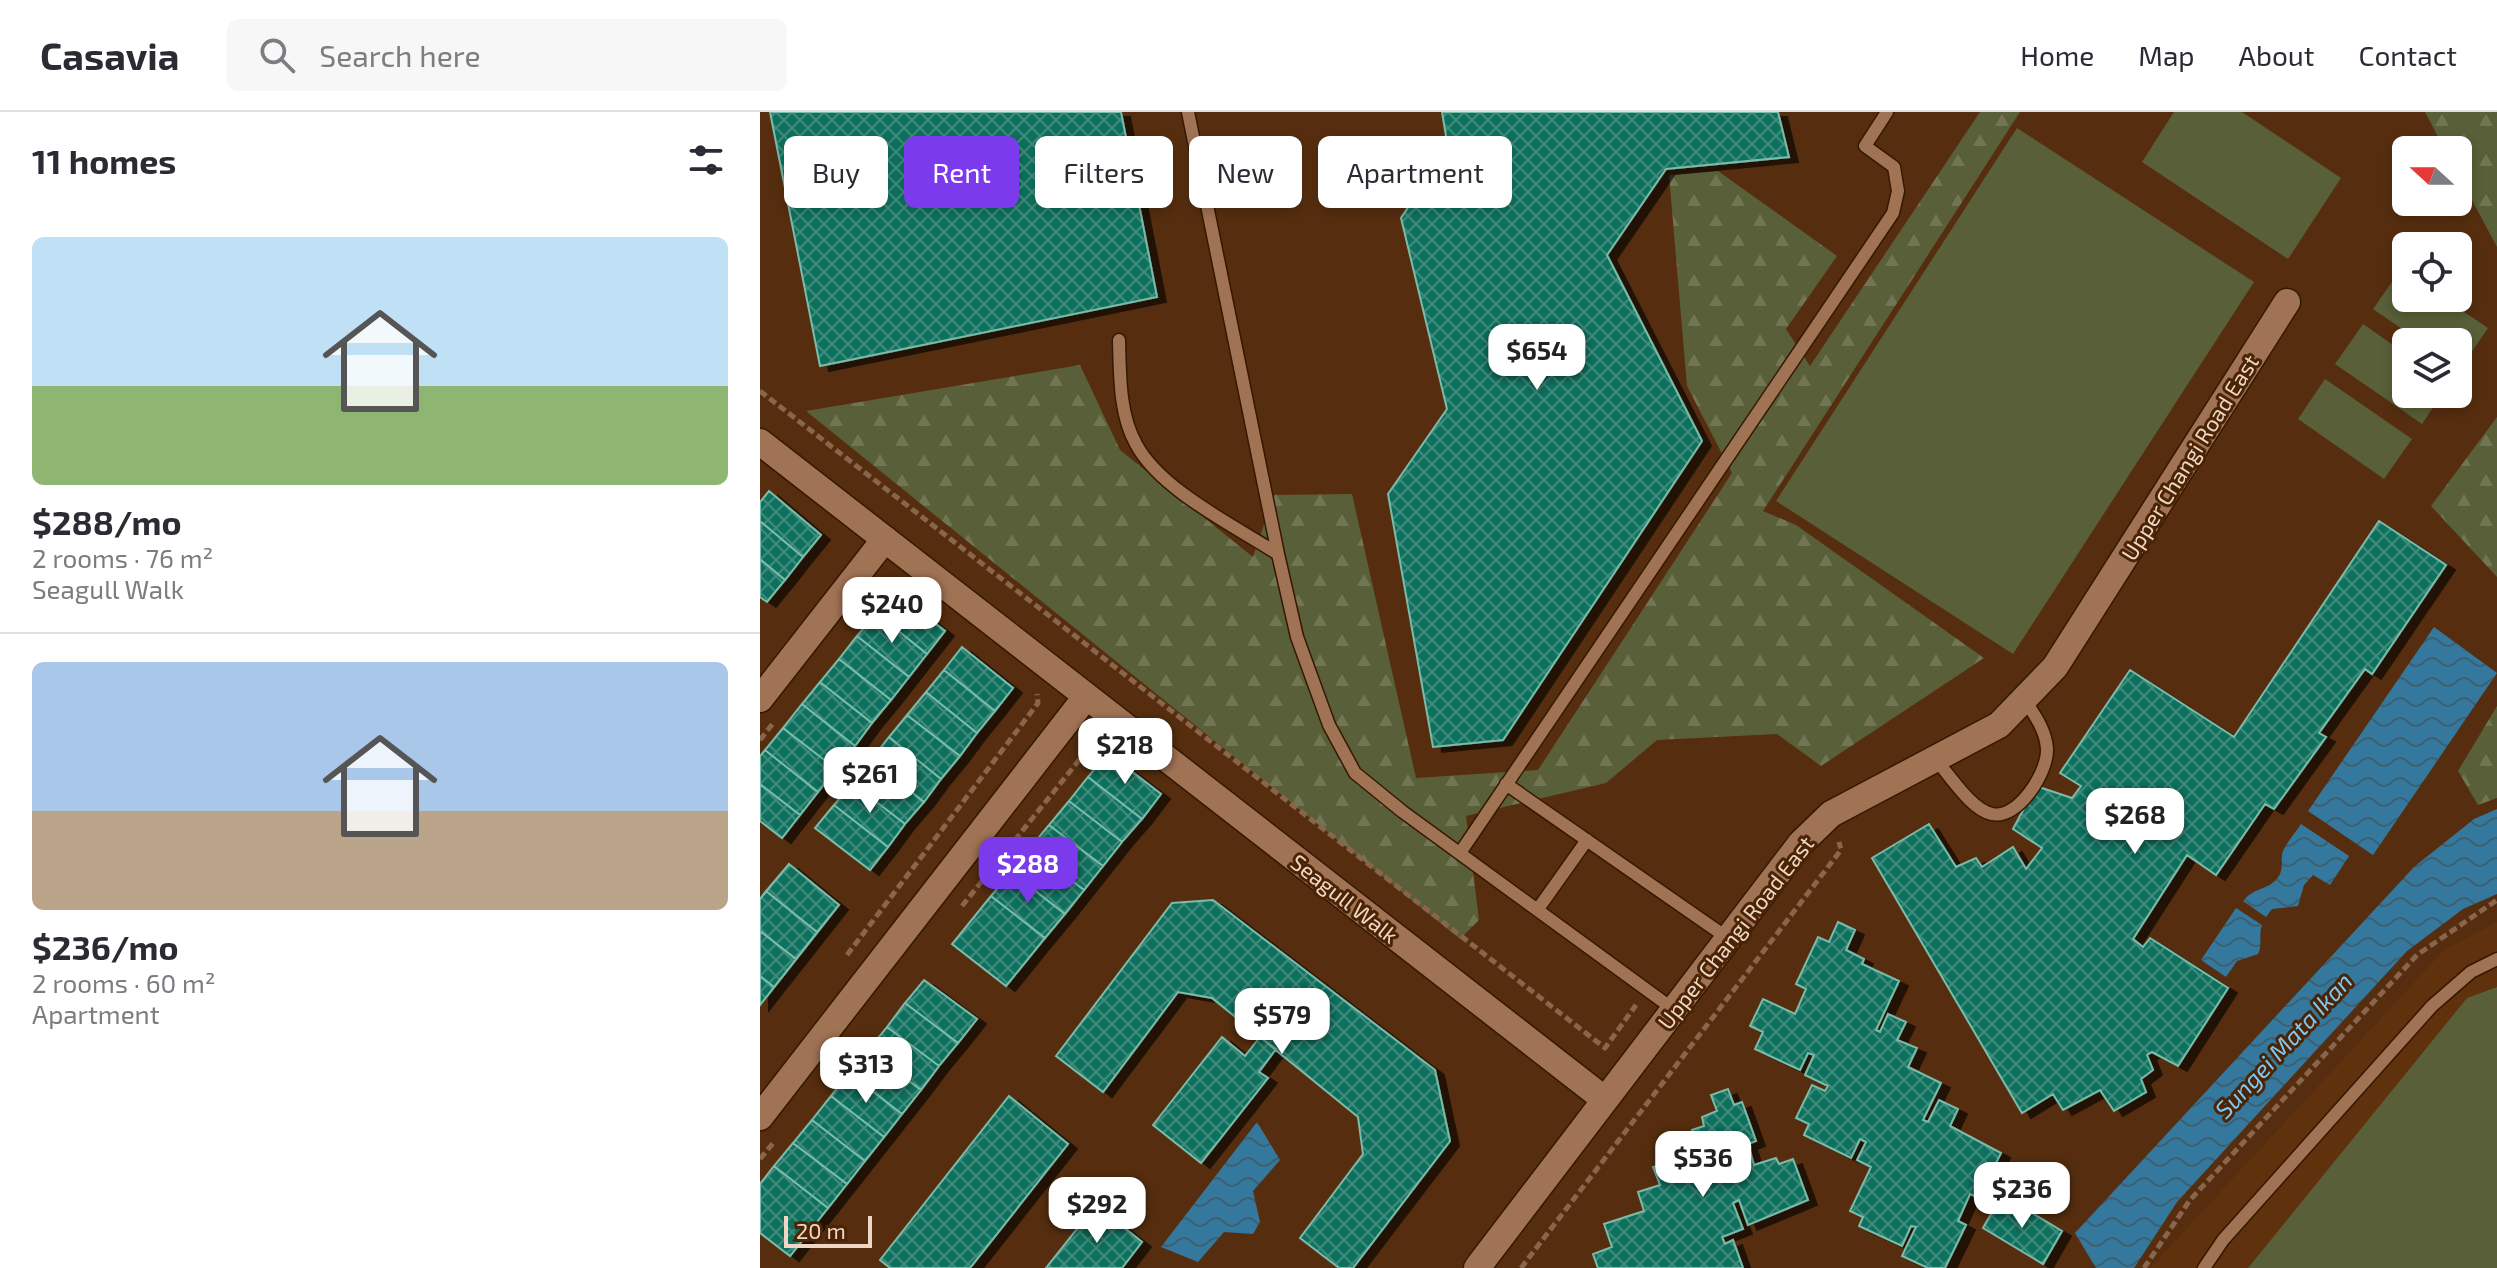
<!DOCTYPE html>
<html lang="en">
<head>
<meta charset="utf-8">
<style>
	body { margin:0; font-family:"Exo 2",sans-serif; background:#f7f7f7; color:#2b2b33; height:100vh; display:flex; flex-direction:column; font-size:30px; white-space:nowrap }
	* { box-sizing:border-box; margin:0 }
	p { font-size:26px; color:#7c7c81 }
	.icon { flex:none; width:44px; height:44px; fill:none; stroke:currentColor; stroke-width:2; stroke-linecap:round; stroke-linejoin:round }
	.map { position:relative; flex:1; overflow:hidden }
	.sheet { display:flex; flex-direction:column; background:#fff; width:760px }
	.sheet>* { flex:none }
	.top-card { position:absolute; left:24px; top:24px; width:760px; height:72px; display:flex; gap:16px }
	.needle { width:52px; rotate:291deg }
	.tools { position:absolute; left:1632px; top:24px; display:grid; gap:16px }
	.tools a { display:grid; place-items:center; width:80px; height:80px; border-radius:12px; background:#fff; box-shadow:0 4px 12px #0003; font-size:40px }
	.scale { position:absolute; left:24px; bottom:20px; width:88px; box-sizing:border-box; padding-left:8px; border:4px solid #efd6c5; border-top:0; font-size:22px; line-height:28px; white-space:nowrap; color:#efd6c5; -webkit-text-stroke:6px #4a2404; paint-order:stroke }
	.price { position:absolute; translate:-50% -68px; padding:0 18px; border-radius:16px; background:#fff; color:#222; font-size:26px; line-height:52px; filter:drop-shadow(0 2px 4px #0008) }
	.price::after { content:''; position:absolute; left:50%; top:48px; width:24px; height:18px; margin-left:-12px; background:inherit; clip-path:polygon(0 0,100% 0,50% 100%) }
	.price.selected { background:#7c3aed; color:#fff }
	ul { padding:0; list-style:none }
	li { display:grid; align-content:center; gap:16px; height:424px; padding:0 32px }
	li+li { border-top:2px solid #e1e1e2 }
	li span { display:grid; place-items:center; height:248px; border-radius:12px; color:#555 }
	li>.icon { margin-inline-start:auto }
	span .icon { width:144px; height:144px; fill:#fffc; stroke-width:1 }
	li b { font-size:34px }
	h2 { display:flex; justify-content:space-between; align-items:center; height:96px; padding:0 32px; font-size:34px }
	.chip { padding:0 28px; border-radius:12px; background:#fff; box-shadow:0 4px 12px #0003; font-size:28px; line-height:72px }
	.chip.selected { background:#7c3aed; color:#fff }
	header { display:flex; align-items:center; gap:48px; box-sizing:border-box; height:112px; padding:0 40px; background:#fff; border-bottom:2px solid #e1e1e2 }
	header strong { font-size:38px }
	nav { display:flex; gap:44px; margin-inline-start:auto; font-size:28px }
	.search { width:560px; height:72px; background:#f7f7f7; display:flex; align-items:center; gap:20px; box-sizing:border-box; padding:0 28px; border-radius:12px; color:#7c7c81; font-size:30px }
	main { display:flex; flex:1; min-height:0 }
	.map>svg:first-child { display:block }
</style>
</head>
<body>
<header>
<strong>Casavia</strong>
<div class="search"><svg class="icon" aria-label="search" viewBox="0 0 24 24"><circle cx="10" cy="10" r="6"/><path d="M15 15l6 6"/></svg>Search here</div>
<nav><a>Home</a><a>Map</a><a>About</a><a>Contact</a></nav>
</header>
<main>
<section class="sheet">
<h2>11 homes<svg class="icon" aria-label="filters" viewBox="0 0 24 24"><path d="M4 7h16M4 17h16"/><circle cx="9" cy="7" r="2"/><circle cx="15" cy="17" r="2"/></svg></h2>
<ul>
<li><span style="background:linear-gradient(#bfe0f5 60%,#8fb573 0)"><svg class="icon" aria-label="home" viewBox="0 0 24 24"><path d="M3 11l9-7 9 7M6 9v11h12V9"/></svg></span><div><b>$288/mo</b><p>2 rooms · 76 m²</p><p>Seagull Walk</p></div></li>
<li><span style="background:linear-gradient(#a9c7e8 60%,#b9a48a 0)"><svg class="icon" aria-label="home" viewBox="0 0 24 24"><path d="M3 11l9-7 9 7M6 9v11h12V9"/></svg></span><div><b>$236/mo</b><p>2 rooms · 60 m²</p><p>Apartment</p></div></li>
</ul>
</section>
<div class="map">
<svg width="1737" height="1156" viewBox="0 0 1737 1156">
	<defs>
		<pattern id="forest-firs" width="22" height="20" patternUnits="userSpaceOnUse" patternTransform="scale(2)"><rect width="22" height="20" fill="#595f38"/><path d="M5 1l3.5 6h-7zM16 11l3.5 6h-7z" fill="#717553"/></pattern>
		<pattern id="water-waves" width="16" height="10" patternUnits="userSpaceOnUse" patternTransform="scale(2)"><rect width="16" height="10" fill="#34789d"/><path d="M0 5q4-4 8 0t8 0" fill="none" stroke="#3d5f71"/></pattern>
		<pattern id="building-cross-hatch" width="8" height="8" patternUnits="userSpaceOnUse" patternTransform="scale(2)"><rect width="8" height="8" fill="#11715e"/><path d="M0 0l8 8M0 8l8-8" fill="none" stroke="#408b7b"/></pattern>
		<filter id="shadow"><feDropShadow dx="9" dy="5" stdDeviation="0" flood-color="#0009"/></filter>
	</defs>
	<rect width="100%" height="100%" fill="#562e0f"/>
	<path fill="#5f310c" d="M1737,810V1156H1390L1684,838Z"/>
	<path fill="#595f38" d="M1414,0H1482L1581,66L1528,147L1382,50Z
		M1257,16L1494,170L1253,542L1016,389Z
		M1641,157L1646,160V186H1683L1728,216L1700,257L1698,230H1661L1613,197Z
		M1603,212L1646,242V282H1682L1662,312L1575,252Z
		M1565,267L1652,327L1624,367L1538,307Z
		M1737,875V1156H1488L1707,886Z"/>
	<path fill="url(#forest-firs)" d="M1220,0H1260L1003,399L1036,413L1224,546L1061,654L1017,622L897,628L846,671L706,704L719,808L700,827L46,299L320,253L360,338L493,445L514,383L592,382L656,666L778,658L972,361L927,274L909,63L958,59L1077,144L1026,217L1050,254Z
		M1665,0H1737V135L1698,62V38H1685Z
		M1737,305V465L1671,394Z
		M1737,594V686L1718,693L1698,659Z"/>
	<path fill="url(#water-waves)" d="M1674,515L1737,561L1613,743L1548,699Z
		M1737,697V782L1703,797L1647,839L1417,1090L1374,1156H1336L1315,1121L1654,755L1714,707Z
		M1541,712L1589,744L1570,773L1553,763L1544,773L1538,794L1512,797L1506,805L1483,789C1495,774 1509,779 1519,764C1524,755 1520,747 1523,739C1527,730 1536,720 1541,712Z
		M1476,796L1502,813C1498,824 1503,831 1498,842L1477,849L1466,865L1441,848Z
		M497,1010L520,1048L493,1079L500,1110L493,1122L464,1120L438,1150L401,1135Z"/>
	<path fill="url(#building-cross-hatch)" stroke="#7abba9" stroke-width="2" filter="url(#shadow)" d="M10,0H361L397,185L60,254Z
		M682,0H1018L1029,45L906,57L847,143L942,329L743,628L673,635L628,382L687,297L641,106L688,36Z
		M9,379L61,423L43,445L0,409V390Z
		M0,409L43,445L25,468L0,447Z
		M1619,409L1686,453L1612,562L1605,557L1559,621L1566,625L1514,697L1505,692L1456,763L1427,743L1373,827L1383,835L1390,826L1468,876L1418,954L1392,940L1387,943L1393,958L1381,967L1386,980L1354,999L1340,978L1303,998L1293,982L1262,1001L1112,746L1169,712L1196,755L1216,746L1222,755L1253,735L1266,757L1282,736L1253,717L1276,674L1312,686L1321,674L1300,661L1370,558L1474,625Z
		M0,447L25,468L7,490L0,485Z
		M134,479L185,519L167,542L116,501Z
		M116,501L167,542L149,565L97,524Z
		M97,524L149,565L131,588L79,547Z
		M202,535L253,576L235,599L184,558Z
		M79,547L131,588L112,611L60,570Z
		M184,558L235,599L217,621L166,580Z
		M60,570L112,611L95,634L42,592Z
		M166,580L217,621L200,644L147,603Z
		M42,592L95,634L76,657L23,616Z
		M147,603L200,644L181,667L129,625Z
		M23,616L76,657L58,680L5,638Z
		M129,625L181,667L164,690L111,648Z
		M5,638L58,680L40,703L0,672V644Z
		M348,641L401,682L382,707L328,665Z
		M111,648L164,690L145,712L92,671Z
		M328,665L382,707L362,730L309,689Z
		M92,671L145,712L128,735L74,693Z
		M0,672L40,703L22,726L0,709Z
		M309,689L362,730L343,754L289,713Z
		M74,693L128,735L110,758L55,716Z
		M289,713L343,754L324,778L270,736Z
		M270,736L324,778L305,802L251,760Z
		M29,752L79,793L0,893V787Z
		M29,752L79,793L57,820L6,779Z
		M251,760L305,802L285,826L231,784Z
		M6,779L57,820L36,847L0,819V787Z
		M231,784L285,826L246,874L192,832Z
		M453,788L675,958L690,1029L593,1156H579L540,1126L603,1042L598,1005L452,886L418,880L343,980L296,944L412,791Z
		M1078,810L1095,818L1086,838L1104,847L1102,852L1139,869L1116,918L1120,920L1128,902L1146,910L1137,928L1157,936L1148,955L1181,971L1163,1008L1168,1010L1179,988L1198,997L1190,1014L1241,1041L1219,1086L1210,1082L1198,1109L1206,1113L1185,1156H1168L1142,1144L1156,1115L1151,1114L1142,1134L1099,1114L1103,1105L1090,1099L1111,1055L1097,1048L1106,1030L1100,1027L1091,1046L1044,1023L1049,1012L1036,1006L1052,973L1065,979L1068,974L1045,963L1054,943L1048,941L1040,958L995,937L1003,920L990,914L1003,887L1035,902L1046,877L1036,872L1058,825L1069,830Z
		M0,819L36,847L14,875L0,864Z
		M0,864L14,875L0,893Z
		M164,868L217,907L198,931L145,891Z
		M145,891L198,931L179,954L127,915Z
		M127,915L179,954L161,978L108,938Z
		M462,925L485,944L500,925L516,937L499,960L508,966L441,1051L393,1013Z
		M108,938L161,978L142,1002L89,961Z
		M89,961L142,1002L124,1025L71,984Z
		M968,977L974,993L982,990L996,1029L988,1032L994,1053L1016,1046L1019,1052L1033,1047L1048,1088L988,1113L979,1088L973,1091L983,1117L962,1125L965,1132L973,1128L983,1156H838L833,1142L852,1135L844,1112L884,1099L878,1080L900,1073L893,1055L908,1050L916,1066L905,1036L928,1028L929,1032L936,1030L932,1018L944,1014L942,1005L957,999L951,983Z
		M71,984L124,1025L105,1049L52,1008Z
		M249,984L308,1032L210,1156H130L120,1148Z
		M52,1008L105,1049L87,1072L33,1031Z
		M33,1031L87,1072L68,1096L14,1054Z
		M14,1054L68,1096L30,1144L0,1121V1072Z
		M1242,1083L1302,1119L1283,1152L1223,1116Z
		M336,1093L382,1130L362,1156H286Z"/>
	<g fill="none" stroke-linecap="round" stroke-linejoin="round">
		<g stroke="#351802" stroke-width="15">
			<path id="lane" d="M428,0L518,442L537,525L569,613L595,661L643,700L913,897
				M359,228C360,262 359,302 376,332C400,378 475,414 518,442
				M1175,647C1190,663 1211,698 1232,702C1258,708 1288,660 1287,637C1286,618 1274,602 1264,587
				M746,672L969,827
				M700,741L1133,101L1138,79L1134,55L1105,34L1127,0
				M778,797L827,728
				M1444,1156L1463,1128L1672,894L1711,860L1737,847"/>
		</g>
		<g stroke="#351802" stroke-width="29">
			<path id="street" d="M0,330L844,987
				M0,587L125,427
				M0,1005L326,585
				M717,1156L1041,731L1071,702L1239,613L1295,555L1527,190"/>
		</g>
		<path stroke="#88654b" stroke-width="5" stroke-dasharray="8 4" stroke-linecap="butt" d="M0,279L845,936L876,893
			M0,628L14,610
			M202,794L328,637L345,634
			M87,843L278,591L277,582
			M0,1047L14,1030
			M761,1156L1081,738L1079,730
			M1384,1156L1430,1088L1657,843L1737,788"/>
		<use href="#lane" stroke="#a17355" stroke-width="12"/>
		<use href="#street" stroke="#a17355" stroke-width="26"/>
	</g>
	<g text-anchor="middle" dominant-baseline="central" stroke-width="6" stroke-linejoin="round" paint-order="stroke">
		<g font-size="22" fill="#efd6c5" stroke="#4a2404">
			<text transform="translate(1429 345) rotate(-58)">Upper Changi Road East</text>
			<text transform="translate(585 786) rotate(38)">Seagull Walk</text>
			<text transform="translate(975 820) rotate(-52)">Upper Changi Road East</text>
		</g>
		<g font-size="24" font-style="italic" fill="#7fc8f3" stroke="#4a2404">
			<text transform="translate(1523 933) rotate(-47)">Sungei Mata Ikan</text>
		</g>
	</g>
</svg>
<div class="tools">
<a><svg class="needle" viewBox="-14 -14 28 28"><path d="M0-13l5 13h-10z" fill="#e53935"/><path d="M0 13l5-13h-10z" fill="#7c7c81"/></svg></a>
<a><svg class="icon" aria-label="locate" viewBox="0 0 24 24"><circle cx="12" cy="12" r="6"/><path d="M12 2v4M12 18v4M2 12h4M18 12h4"/></svg></a>
<a><svg class="icon" aria-label="layers" viewBox="0 0 24 24"><path d="M12 4l9 5-9 5-9-5zM3 14l9 5 9-5"/></svg></a>
</div>
<div class="scale">20 m</div>
<b class="price" style="left:777px;top:280px">$654</b>
<b class="price" style="left:132px;top:533px">$240</b>
<b class="price" style="left:365px;top:674px">$218</b>
<b class="price" style="left:110px;top:703px">$261</b>
<b class="price" style="left:1375px;top:744px">$268</b>
<b class="price selected" style="left:268px;top:793px">$288</b>
<b class="price" style="left:522px;top:944px">$579</b>
<b class="price" style="left:106px;top:993px">$313</b>
<b class="price" style="left:943px;top:1087px">$536</b>
<b class="price" style="left:1262px;top:1118px">$236</b>
<b class="price" style="left:337px;top:1133px">$292</b>
<div class="top-card">
<a class="chip">Buy</a>
<a class="chip selected">Rent</a>
<a class="chip">Filters</a>
<a class="chip">New</a>
<a class="chip">Apartment</a>
</div>
</div>
</main>
</body>
</html>
